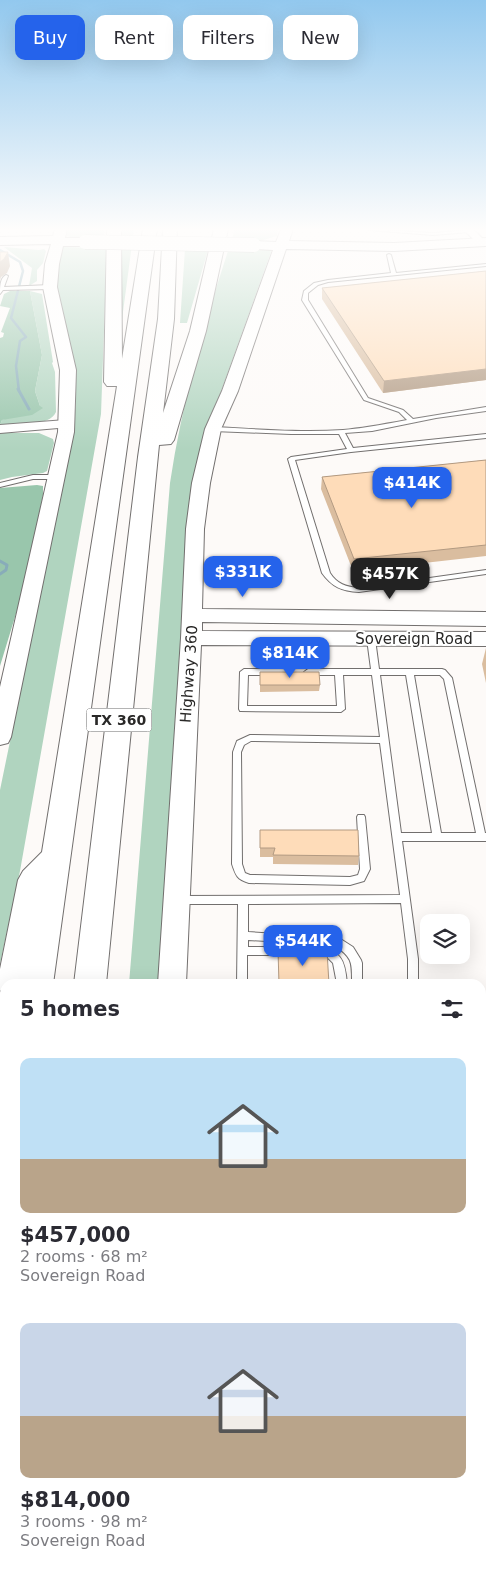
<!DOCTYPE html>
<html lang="en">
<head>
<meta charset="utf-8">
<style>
	body { margin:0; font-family:"DejaVu Sans",sans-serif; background:#f2f2f3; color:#2b2b33; height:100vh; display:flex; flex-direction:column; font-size:19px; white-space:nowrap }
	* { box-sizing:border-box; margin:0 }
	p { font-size:16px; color:#7c7c81 }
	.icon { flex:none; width:28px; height:28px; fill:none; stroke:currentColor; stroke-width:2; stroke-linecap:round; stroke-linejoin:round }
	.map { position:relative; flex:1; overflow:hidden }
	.side { position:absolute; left:0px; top:979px; width:486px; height:601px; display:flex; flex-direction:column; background:#fff; border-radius:15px 15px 0 0; box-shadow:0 5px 20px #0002 }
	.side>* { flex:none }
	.guide { position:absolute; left:15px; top:15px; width:456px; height:45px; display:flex; gap:10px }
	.fabs { position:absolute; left:420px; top:914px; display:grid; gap:10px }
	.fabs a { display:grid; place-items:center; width:50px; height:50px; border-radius:10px; background:#fff; box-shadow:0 5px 20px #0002; font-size:25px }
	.price { position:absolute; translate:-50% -42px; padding:0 11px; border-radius:10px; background:#2563eb; color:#fff; font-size:16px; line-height:32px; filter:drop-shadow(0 1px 2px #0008) }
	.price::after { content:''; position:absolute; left:50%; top:30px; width:15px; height:11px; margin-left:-8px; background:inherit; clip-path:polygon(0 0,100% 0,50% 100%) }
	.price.active { background:#222; color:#fff }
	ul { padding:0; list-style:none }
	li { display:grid; align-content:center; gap:10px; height:265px; padding:0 20px }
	li span { display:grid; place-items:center; height:155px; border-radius:10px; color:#555 }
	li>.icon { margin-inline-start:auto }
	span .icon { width:90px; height:90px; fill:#fffc; stroke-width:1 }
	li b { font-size:21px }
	h2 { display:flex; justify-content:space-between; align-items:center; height:60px; padding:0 20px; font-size:21px }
	.pill { padding:0 18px; border-radius:10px; background:#fff; box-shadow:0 5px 20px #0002; font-size:18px; line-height:45px }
	.pill.active { background:#2563eb; color:#fff }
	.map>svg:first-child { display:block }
</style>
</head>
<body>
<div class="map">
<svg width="486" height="1579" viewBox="0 0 486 1579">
	<rect width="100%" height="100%" fill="#fdfaf8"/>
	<path fill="#b0d4bf" d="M66,229H104V239C91,234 77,242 66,235Z
		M119,229H134L121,327L119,235Z
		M234,229H278L277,236L260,241H232Z
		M4,247L39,250L44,249L46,251L43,263L37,270V281L29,286L32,268Z
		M62,247L107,248L101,414L20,871L0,964V790L71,445L76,402L75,379L56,290V269Z
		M185,249L208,250L187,323H180Z
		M270,250L271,252L208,428L160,984H129L170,483C182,404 203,327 228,251Z
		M30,291L42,294L53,362L52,363L55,372L56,412C50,427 15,424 0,425L2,420L40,406L35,391L42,355Z
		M0,433H39L53,439L54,443L47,471L43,473L12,477L0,480Z"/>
	<path fill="#99c6ac" d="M10,291H30L42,355L35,391L40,406L43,408L32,415L2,420L0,425V338L3,337L4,333L1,332L10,308L0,306L4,294Z
		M37,485L43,486V495L22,594L0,666V488Z"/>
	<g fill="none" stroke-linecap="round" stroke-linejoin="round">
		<path stroke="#88acb9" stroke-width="2.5" d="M0,250L20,262L23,271L11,318L26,337L20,341L16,366L19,391"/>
		<path stroke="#88acb9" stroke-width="3" d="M18,389L29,409
			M0,561L7,565L6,570L0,574"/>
		<g stroke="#726f6e" stroke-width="2">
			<path id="lane" d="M367,229L433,233L469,230L471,231L469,232L433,235L369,230Z
				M389,254L391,255L396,273L486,264V266L328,282L318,285L308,293V300L368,398L403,410L413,419L486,407V411L436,418L372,431L345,433L353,448L486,434V438L351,452L295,460L330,573C337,584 346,587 359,588L486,570V574L359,592C342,591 332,587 322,573L288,459L291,457L347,449L339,434H291L213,431L210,429L213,427C256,429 300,433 343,430C365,428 386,424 407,420L399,412L364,400L302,300L304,291L314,283L328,280L391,273L387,255Z
				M6,275L8,276L4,287L50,285L53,287L50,289L3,290L0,294C0,287 0,278 6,275Z
				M33,475H58L61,477L58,479H33L0,487V483Z
				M282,635L286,638L287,672L283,675H248L247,706H337L335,675H308L304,672L308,669H371L367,639L371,636L375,639L379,669H442L445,670L452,678L485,833H486V841H402L418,959V984H408V959L401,903L248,904V932L339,938L353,947L361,960L362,963V984H352C352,962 353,958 334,945L248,940V947H290L294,948L295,951L294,954L290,955H247V984H237L238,904H178L175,903L173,900L175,897L178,896L400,895L380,743L251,741L244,745L241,752L242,864L245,873L250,875L350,877L358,875L360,869L357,817L358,815H364L365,817L370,869L364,881L350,885L249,883C237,879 236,876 232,864L233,752L237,741L250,735L380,737L372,675H343L345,709L341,712L240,711L239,709L240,672L244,669H279L278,638ZM380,675H406L432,833H401ZM414,675H440L444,679L476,833H441Z
				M315,947C341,950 345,959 347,984H337L333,963L327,957L311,954L310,951L311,948Z"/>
		</g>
		<g stroke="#726f6e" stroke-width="2">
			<path id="street" d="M463,229H473L486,242L484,244H478Z
				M66,420L70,421L72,424L70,427L0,433V425Z
				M481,1287H486V1313L481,1312Z"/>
		</g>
		<g stroke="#726f6e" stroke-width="2">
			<path id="secondary" d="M55,229H67L65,238H85L91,242L85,246H63L59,264L57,287L76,370L74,432L11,737L8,743L0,745V687L58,432L60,370L43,287L45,264L51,244L0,245V237L53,236Z
				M281,229H293L289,241L394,243L486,238V246L394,251L286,249L238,391L221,429L210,483L204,529L202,609L486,612V626L202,622V631L486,632V646L201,645L186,984H158L181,638L186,529L192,483L205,429L222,391L273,250L254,249L248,245L254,241L276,242Z
				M124,1575H164L163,1579H123Z"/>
		</g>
		<g stroke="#726f6e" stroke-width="2">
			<path id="highway" d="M107,229H121L122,359L143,229H157L53,984H5V995L0,990V969L18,880L23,871L42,852L117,386H107L104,382Z
				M163,229H177L174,319L163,413L190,331L214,229H228L206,331L174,440L171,444L159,445L106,984H74L138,457L158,319Z
				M5,1009V1064L0,1065V1011Z
				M5,1178V1246L0,1248V1180Z
				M5,1557V1575H40V1579H0V1561Z
				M54,1575H100V1579H54Z"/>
		</g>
		<use href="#lane" fill="#fff" fill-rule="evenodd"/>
		<use href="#street" fill="#fff" fill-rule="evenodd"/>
		<use href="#secondary" fill="#fff" fill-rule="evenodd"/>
		<use href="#highway" fill="#fff" fill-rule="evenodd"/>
		<g stroke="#726f6e" stroke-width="15" stroke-linecap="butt">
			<path id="secondary-bridge" d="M85,242L254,245"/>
		</g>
		<use href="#secondary-bridge" stroke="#fff" stroke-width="14"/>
	</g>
	<path fill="#dabd9f" d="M486,271V380L383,393L322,299V288Z
		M486,460V556L353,571L321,489L322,477Z
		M486,648V683L482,664Z
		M260,672L320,685L319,691L260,692Z
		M260,830L359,856L358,865L273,864V857H260Z"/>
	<path fill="#b29a82" d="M8,252L10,266L7,273L1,277L0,280V262Z
		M486,369V380L383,393L384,381Z"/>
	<path fill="#fedcb9" stroke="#b29a82" d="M0,252H8L4,259L0,262Z
		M486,271V369L384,381L322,288Z
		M486,460V545L354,559L322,477Z
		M260,672H319L320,685H260Z
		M260,830H358L359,856L273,855L275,848H260Z
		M278,950L327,951L329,984H279Z
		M299,1575H408V1579H299Z"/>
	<linearGradient id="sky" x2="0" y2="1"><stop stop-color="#92c8ee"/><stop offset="0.51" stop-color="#fefdfc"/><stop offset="1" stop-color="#fefdfc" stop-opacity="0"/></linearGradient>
	<rect width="486" height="450" fill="url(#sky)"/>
	<g text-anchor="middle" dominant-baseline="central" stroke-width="4" stroke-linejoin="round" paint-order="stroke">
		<rect fill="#fff" stroke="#696868" stroke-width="1" x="86.5" y="708.5" width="65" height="23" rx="4"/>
		<g font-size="14" font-weight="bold" fill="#292827">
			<text x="119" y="720">TX 360</text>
		</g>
		<g font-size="15" fill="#292827" stroke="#fff">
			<text x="414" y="639">Sovereign Road</text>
			<text transform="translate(189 674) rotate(-86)">Highway 360</text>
		</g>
	</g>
</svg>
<div class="fabs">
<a><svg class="icon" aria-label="layers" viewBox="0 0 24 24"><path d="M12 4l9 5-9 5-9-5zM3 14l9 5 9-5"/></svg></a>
</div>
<b class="price" style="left:412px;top:509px">$414K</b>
<b class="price" style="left:243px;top:598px">$331K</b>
<b class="price active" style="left:390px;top:600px">$457K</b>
<b class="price" style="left:290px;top:679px">$814K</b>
<b class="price" style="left:303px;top:967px">$544K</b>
<div class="guide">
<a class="pill active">Buy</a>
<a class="pill">Rent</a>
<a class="pill">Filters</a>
<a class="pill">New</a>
</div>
<section class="side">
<h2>5 homes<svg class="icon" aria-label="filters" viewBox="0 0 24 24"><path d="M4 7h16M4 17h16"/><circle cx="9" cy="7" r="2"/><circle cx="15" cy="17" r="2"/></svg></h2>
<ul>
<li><span style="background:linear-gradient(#bfe0f5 65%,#b9a48a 0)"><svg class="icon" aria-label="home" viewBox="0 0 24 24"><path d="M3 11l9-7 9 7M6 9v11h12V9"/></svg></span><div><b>$457,000</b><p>2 rooms · 68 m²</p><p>Sovereign Road</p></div></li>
<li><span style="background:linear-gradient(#c9d6e8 60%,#b9a48a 0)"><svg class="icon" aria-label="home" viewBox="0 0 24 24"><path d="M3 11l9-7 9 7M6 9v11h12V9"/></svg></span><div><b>$814,000</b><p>3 rooms · 98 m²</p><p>Sovereign Road</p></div></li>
</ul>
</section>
</div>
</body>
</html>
